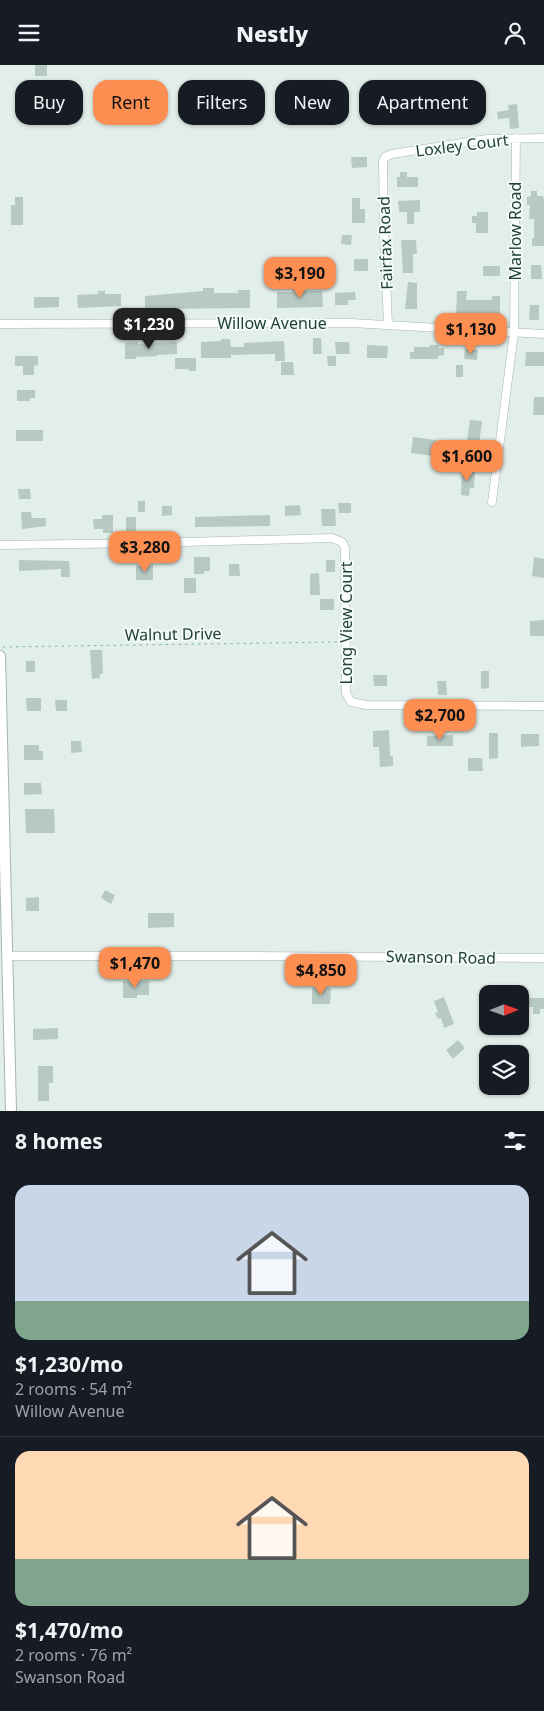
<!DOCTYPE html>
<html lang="en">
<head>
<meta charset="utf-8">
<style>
	body { margin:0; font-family:"Noto Sans",sans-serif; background:#20242c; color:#f1f3f6; height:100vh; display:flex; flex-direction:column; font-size:19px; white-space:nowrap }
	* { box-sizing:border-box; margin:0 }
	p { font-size:16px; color:#9ea1a6 }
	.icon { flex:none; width:28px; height:28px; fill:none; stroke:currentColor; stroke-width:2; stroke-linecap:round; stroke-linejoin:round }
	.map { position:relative; height:1046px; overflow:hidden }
	.side { display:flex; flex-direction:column; background:#171b24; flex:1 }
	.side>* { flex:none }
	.hud { position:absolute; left:15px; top:15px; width:515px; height:45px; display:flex; gap:10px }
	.needle { width:32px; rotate:89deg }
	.controls { position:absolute; left:479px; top:920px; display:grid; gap:10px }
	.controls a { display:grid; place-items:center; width:50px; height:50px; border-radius:10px; background:#171b24; box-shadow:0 1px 4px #0004; font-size:25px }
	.price { position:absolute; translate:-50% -42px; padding:0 11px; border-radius:10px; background:#fc8e52; color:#111; font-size:16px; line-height:32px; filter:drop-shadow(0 1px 2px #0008) }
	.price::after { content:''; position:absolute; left:50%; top:30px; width:15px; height:11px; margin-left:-8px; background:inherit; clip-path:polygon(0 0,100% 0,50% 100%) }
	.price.active { background:#222; color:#fff }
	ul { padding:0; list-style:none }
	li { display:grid; align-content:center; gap:10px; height:265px; padding:0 15px }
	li+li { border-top:1px solid #363941 }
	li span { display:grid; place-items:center; height:155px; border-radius:15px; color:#555 }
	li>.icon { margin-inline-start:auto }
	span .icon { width:90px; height:90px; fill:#fffc; stroke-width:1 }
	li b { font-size:21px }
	h2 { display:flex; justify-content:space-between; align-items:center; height:60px; padding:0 15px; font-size:21px }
	.tag { padding:0 18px; border-radius:15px; background:#171b24; box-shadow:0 1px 4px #0004; font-size:18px; line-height:45px }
	.tag.active { background:#fc8e52; color:#111 }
	header { display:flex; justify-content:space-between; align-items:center; height:65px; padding:0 15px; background:#171b24; font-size:22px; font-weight:800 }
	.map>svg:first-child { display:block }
</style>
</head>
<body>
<header><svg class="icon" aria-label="menu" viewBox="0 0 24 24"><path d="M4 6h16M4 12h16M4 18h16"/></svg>Nestly<svg class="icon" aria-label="person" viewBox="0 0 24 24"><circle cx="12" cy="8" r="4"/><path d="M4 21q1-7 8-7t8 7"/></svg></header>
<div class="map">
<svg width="544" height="1046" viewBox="0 0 544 1046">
	<rect width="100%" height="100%" fill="#e2eeea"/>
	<path fill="#b7c9c3" d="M35,0H47V11H35Z
		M517,39L519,63L510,64L509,53L498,54L497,47L509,45L508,40Z
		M351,92H367V102L352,103Z
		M400,107H407V112H418V122H397V112H400Z
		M531,126H537V131H543L544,134V181H532V173H534V154H529L530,140H527V132L531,131Z
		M15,132H23V160H11V140H15Z
		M352,133H360V144H365V158H352Z
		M420,135V147H414V159H407V147H399L398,136Z
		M477,147H488V168H476V158H472V151H477Z
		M342,170H352L351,180L341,179Z
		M401,175H416L417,189H413V208H403Z
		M354,194H368V206H354Z
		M531,200H541L542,214H531Z
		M483,201H500V211H483Z
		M308,202H318V213H308Z
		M408,217L417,218V244H405Z
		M293,222H304V226H322L323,242L277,243V227H293Z
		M203,223H214V228H238V225H250V243L145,244V231L203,226Z
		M98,226H105V229H121V241L78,243L77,230L98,229Z
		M457,226H467L466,235H492V231H500V250H492V248L456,250Z
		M355,227L356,235H348V240H335V228Z
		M34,232H59V242L34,243Z
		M530,240H539V255H529Z
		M313,273H321L322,289H313Z
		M221,274H230L231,282H244V278L284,276L285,296H275V289H270L231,290V293H201V277L221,276Z
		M138,277V279L177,277V289L157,290V291L136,292V294H125V278Z
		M335,277H349L350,289H336Z
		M367,280L388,281L387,293H367Z
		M430,280H439V283H444V290L438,291V294H410V287H414V282H430Z
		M465,284L478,285L477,295L464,294Z
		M526,287H544V301H525Z
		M15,291H38V300L34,301V310H23V301H15Z
		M327,291H336V301H328Z
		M175,293H196V306H189V304H175Z
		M281,297H293L294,310H281Z
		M456,300H463V312H456Z
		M17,325H35V333H30V336H17Z
		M534,332H544V350H533Z
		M470,355L482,356L478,388L456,386L458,375L467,376Z
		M16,365H43V376H16Z
		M413,372L436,375L434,391L411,388Z
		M462,405L475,406L474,423H470L469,431L461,430Z
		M18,424H30L31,434H19Z
		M138,436H145V447H138Z
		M338,438H351V448H339Z
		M300,440L301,450L285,451V441Z
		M162,441H172V450L162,451Z
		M321,444H335L336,461H322Z
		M21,447H31L32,453H46V461L22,464Z
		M102,450H113V468H103V464H94L93,454H102Z
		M270,450V461L195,462V452Z
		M126,452H136V468H126Z
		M194,492H210V506H204V509H194Z
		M534,492L544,494V513L532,511Z
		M19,495L69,496L70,512H61V504L19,506Z
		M326,495H335V507H326Z
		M229,499H239L240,511H229Z
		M153,500V515H136V501Z
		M319,508L320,530H310V509Z
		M184,513H196V528H184Z
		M320,534H334V545H320Z
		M544,555V571H530V556Z
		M90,585H102L103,609H100V613L92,614Z
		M26,596H35V607H26Z
		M481,606H489V623L481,624Z
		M373,610H387V621H374Z
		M437,616H446L447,630H438Z
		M26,633H41V646H27Z
		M55,635H67V646H56Z
		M389,665L390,691H393V701L380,702L379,682H373V666Z
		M489,668H498V693L489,694Z
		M521,669H539V681L521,682Z
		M453,670V681H427V671Z
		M71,676H81L82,687L71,688Z
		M24,680H39V686H43V695H24Z
		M468,693H482L483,706H468Z
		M24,718H41L42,729L24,730Z
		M25,744H54L55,768H26Z
		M105,825L115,830L111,839L101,833Z
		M39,832V846H26V833Z
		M148,848H174V862L148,863Z
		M123,916H149V930H137V933H123Z
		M312,923H331L330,939H312Z
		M444,932L454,959L444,963L441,953L438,954L435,948L438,947L434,936Z
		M524,933H544V944H540V949H533V942H524Z
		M58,963V974L33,975V964Z
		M458,975L465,983L453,994L446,985Z
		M38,1001H53V1018H49V1036H38Z"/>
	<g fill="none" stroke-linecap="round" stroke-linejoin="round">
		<g stroke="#a4b6b2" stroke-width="9">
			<path id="minor" d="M0,259L351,258L544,269
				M388,260L384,168L383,96L385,92L392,89L487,74L544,73
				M492,437L514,268L516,73
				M0,480L150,478L332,473L342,477L345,483L346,628L351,637L366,640L544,641
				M7,891H251L544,893"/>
		</g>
		<g stroke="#a4b6b2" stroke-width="12">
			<path id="tertiary" d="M0,591L11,1046"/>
		</g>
		<path stroke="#80b4a9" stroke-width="1" stroke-dasharray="2.5 4" stroke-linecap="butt" d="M3,582L337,577"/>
		<use href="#minor" stroke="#fff" stroke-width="8"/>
		<use href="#tertiary" stroke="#fff" stroke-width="10"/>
	</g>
	<g text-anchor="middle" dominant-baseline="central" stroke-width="4" stroke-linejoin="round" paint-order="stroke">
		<g font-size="16" fill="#21403b" stroke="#f3faf7">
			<text transform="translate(462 80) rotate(-7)">Loxley Court</text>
			<text transform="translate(515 166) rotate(-90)">Marlow Road</text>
			<text transform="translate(385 178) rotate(-92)">Fairfax Road</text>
			<text x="272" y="258">Willow Avenue</text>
			<text transform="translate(346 558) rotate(-90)">Long View Court</text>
			<text transform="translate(173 569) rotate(-1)">Walnut Drive</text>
			<text transform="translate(441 892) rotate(1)">Swanson Road</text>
		</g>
	</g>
</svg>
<div class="controls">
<a><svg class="needle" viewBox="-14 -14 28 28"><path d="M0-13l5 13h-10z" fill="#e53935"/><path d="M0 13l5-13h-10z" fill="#9ea1a6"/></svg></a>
<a><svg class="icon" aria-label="layers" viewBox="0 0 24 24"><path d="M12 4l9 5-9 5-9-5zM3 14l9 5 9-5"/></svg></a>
</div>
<b class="price" style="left:300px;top:234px">$3,190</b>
<b class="price active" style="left:149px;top:285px">$1,230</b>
<b class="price" style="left:471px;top:290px">$1,130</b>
<b class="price" style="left:467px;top:417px">$1,600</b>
<b class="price" style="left:145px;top:508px">$3,280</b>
<b class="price" style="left:440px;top:676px">$2,700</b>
<b class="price" style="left:135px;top:924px">$1,470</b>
<b class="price" style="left:321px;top:931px">$4,850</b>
<div class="hud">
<a class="tag">Buy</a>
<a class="tag active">Rent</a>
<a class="tag">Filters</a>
<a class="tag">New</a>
<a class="tag">Apartment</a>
</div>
</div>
<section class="side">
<h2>8 homes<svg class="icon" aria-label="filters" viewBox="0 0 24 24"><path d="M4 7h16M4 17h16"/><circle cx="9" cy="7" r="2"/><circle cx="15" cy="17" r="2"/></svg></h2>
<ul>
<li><span style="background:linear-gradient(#c9d6e8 75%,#7fa58c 0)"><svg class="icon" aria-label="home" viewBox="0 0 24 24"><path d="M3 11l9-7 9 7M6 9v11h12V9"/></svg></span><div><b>$1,230/mo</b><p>2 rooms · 54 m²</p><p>Willow Avenue</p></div></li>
<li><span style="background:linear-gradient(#ffd9b3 70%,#7fa58c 0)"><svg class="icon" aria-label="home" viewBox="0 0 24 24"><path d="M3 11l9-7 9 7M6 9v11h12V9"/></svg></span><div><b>$1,470/mo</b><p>2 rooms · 76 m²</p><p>Swanson Road</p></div></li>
</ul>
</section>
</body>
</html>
